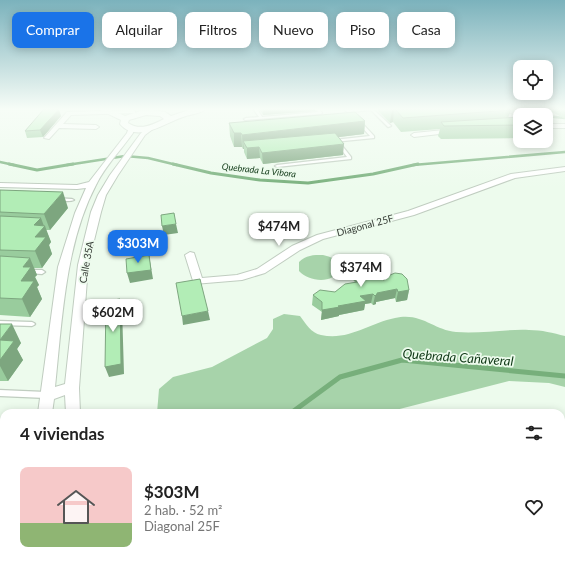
<!DOCTYPE html>
<html lang="es">
<head>
<meta charset="utf-8">
<style>
	body { margin:0; font-family:Lato,sans-serif; background:#f6f6f6; color:#222; height:100vh; display:flex; flex-direction:column; font-size:15px; white-space:nowrap }
	* { box-sizing:border-box; margin:0 }
	p { font-size:13px; color:#767676 }
	.icon { flex:none; width:22px; height:22px; fill:none; stroke:currentColor; stroke-width:2; stroke-linecap:round; stroke-linejoin:round }
	.map { position:relative; flex:1; overflow:hidden }
	.side { position:absolute; left:0px; top:409px; width:565px; height:156px; display:flex; flex-direction:column; background:#fff; border-radius:12px 12px 0 0; box-shadow:0 2px 10px #0003 }
	.side>* { flex:none }
	.banner { position:absolute; left:12px; top:12px; width:541px; height:36px; display:flex; gap:8px }
	.controls { position:absolute; left:513px; top:60px; display:grid; gap:8px }
	.controls a { display:grid; place-items:center; width:40px; height:40px; border-radius:8px; background:#fff; box-shadow:0 2px 10px #0003; font-size:20px }
	.price { position:absolute; translate:-50% -34px; padding:0 9px; border-radius:8px; background:#fff; color:#222; font-size:13px; line-height:26px; filter:drop-shadow(0 1px 2px #0008) }
	.price::after { content:''; position:absolute; left:50%; top:24px; width:12px; height:9px; margin-left:-6px; background:inherit; clip-path:polygon(0 0,100% 0,50% 100%) }
	.price.current { background:#1a73e8; color:#fff }
	ul { padding:0; list-style:none }
	li { display:flex; align-items:center; gap:12px; height:100px; padding:0 20px }
	li+li { border-top:1px solid #e0e0e0 }
	li span { display:grid; place-items:center; flex:none; width:112px; height:80px; border-radius:8px; color:#555 }
	li>.icon { margin-inline-start:auto }
	span .icon { width:48px; height:48px; fill:#fffc; stroke-width:1 }
	li b { font-size:17px }
	h2 { display:flex; justify-content:space-between; align-items:center; height:48px; padding:0 20px; font-size:17px }
	.pill { padding:0 14px; border-radius:8px; background:#fff; box-shadow:0 2px 10px #0003; font-size:14px; line-height:36px }
	.pill.current { background:#1a73e8; color:#fff }
	.map>svg:first-child { display:block }
</style>
</head>
<body>
<div class="map">
<svg width="565" height="565" viewBox="0 0 565 565">
	<rect width="100%" height="100%" fill="#edfbed"/>
	<path fill="#a7d3aa" d="M323,255C331,257 337,259 340,268C334,285 309,282 299,271V262C306,255 313,255 323,255Z
		M284,314L300,316C306,324 311,333 321,335C349,341 369,323 395,318C422,312 433,330 456,332C480,334 505,329 529,330C542,330 553,333 565,336V387L549,383L509,381L384,413H157L159,389L173,377L212,367L267,338L273,329V319Z
		M561,431H565V547L561,538Z
		M153,561H362L363,565H152Z"/>
	<g fill="none" stroke-linecap="round" stroke-linejoin="round">
		<path stroke="#77af7b" stroke-width="2.5" d="M531,113L542,115
			M546,116L565,118
			M0,162L14,165
			M67,165L125,156L148,158L177,165
			M413,165L565,152"/>
		<path stroke="#77af7b" stroke-width="3" d="M9,164L37,170L73,164
			M173,164L211,173L260,180L308,183L373,174L418,164"/>
		<path stroke="#77af7b" stroke-width="5" d="M291,413L340,377L402,360L565,376"/>
		<g stroke="#c0cdc0" stroke-width="2.5">
			<path id="service" d="M256,109H257L262,117L318,112L315,109H319L322,113L320,114L245,120L244,119L246,118L259,117L254,110Z
				M344,109H348L349,110L380,109L374,110L391,126L388,127L371,110L351,112L356,117L354,118Z
				M534,109H538L545,113L542,114Z
				M359,122H361L374,136V138L333,142L332,141L334,140L370,136L359,124Z
				M338,143H340L351,157V159L277,167L275,166L277,165L347,157L338,145Z
				M56,198L72,199L74,200C70,202 60,201 56,199Z
				M28,270H42L45,272L42,274L26,273L25,272Z
				M0,321L32,322L34,323L35,324L34,325L32,326L0,325Z
				M0,390L46,392L49,393L50,395L49,397L46,398L0,396Z"/>
		</g>
		<g stroke="#c0cdc0" stroke-width="2">
			<path id="minor" d="M497,109H504L507,113L520,117V121L503,115Z
				M133,110L135,111V113L71,115L63,124L96,125L99,127L96,129L59,128L49,139L44,138L67,112Z
				M546,124H565V128H546Z
				M129,127H133V133C121,150 105,166 96,185C65,244 62,321 55,387L65,384L78,265L91,212L98,195L110,175L141,133L149,127H153V129L145,135L118,175L106,195L101,212L88,265L79,388L80,413H66L65,395L54,399L52,413H38L58,267L75,213L86,188L77,189L0,187V183L77,185L89,182L127,133Z
				M454,129L456,130V132L414,137L411,135L414,133Z
				M565,167V171L515,178L414,215L323,239L300,250L265,273L242,280L194,284L185,255L190,252L194,253L202,278L237,275L257,269L292,246L317,235L408,211L511,174Z
				M21,561H39L38,565H20Z
				M53,561H71V565H53Z"/>
		</g>
		<g stroke="#c0cdc0" stroke-width="2">
			<path id="tertiary" d="M98,109H109L125,116L140,111L152,110L165,112L171,116L192,109H206C200,114 190,114 183,117C164,123 138,144 120,124L121,120ZM146,115L160,116L164,119C152,125 140,131 128,123L129,120Z"/>
		</g>
		<use href="#service" fill="#fff" fill-rule="evenodd"/>
		<use href="#minor" fill="#fff" fill-rule="evenodd"/>
		<use href="#tertiary" fill="#fff" fill-rule="evenodd"/>
	</g>
	<path fill="#99cc9d" d="M259,109H315V111L263,115Z
		M378,109H509L511,110L508,118H520V138L441,139L438,136L440,129L401,132L393,122L390,123L378,111Z
		M547,109H565V119Z
		M61,116L43,137L27,138L25,131Z
		M365,121L364,134L338,137L343,155L263,164L260,158L247,159L244,152V149H243L242,147H234L230,136L229,123Z
		M0,190L68,208L50,230H46L51,242L49,245L52,254L42,268H34L37,275L35,277L39,285L37,287L42,299L30,317L0,315Z
		M347,262L368,274L409,290L407,300L396,302L395,298L376,302V304L373,305L371,303L365,304L364,310L339,315V316L321,320L322,312L312,305L313,295L335,292L355,282L346,272Z
		M0,324L21,343L17,349L23,360L8,381H0Z"/>
	<path fill="#7da67f" d="M59,109L61,116L43,137L40,130Z
		M263,109H315V111L263,115Z
		M392,109H394L393,122L390,123Z
		M365,121L364,134L259,147L260,158L247,159V148L243,141L244,149H243L242,135Z
		M234,133H241L242,147H234Z
		M344,144L343,155L263,164L262,153Z
		M63,192L68,208L50,230L44,214Z
		M41,218L44,226H45L51,242L49,245L52,254L42,268L35,251V237L34,225Z
		M176,224L178,233L164,235L162,226Z
		M149,255L153,279L130,283L127,273Z
		M30,258L37,275L35,277L39,285L37,287L42,299L30,317L22,299L21,281L23,267Z
		M397,289L395,298L376,302V304L373,305L375,296L377,293Z
		M409,290L407,300L396,302L398,292Z
		M373,294L371,303L365,304L364,310L339,315V316L321,320L322,310L338,306L360,296Z
		M120,299L122,308L124,374L109,377L105,367Z
		M208,311L210,320L183,325L182,316Z
		M12,324L21,343L17,349L23,360L8,381L0,366V340Z"/>
	<path fill="#b2edb6" stroke="#7da67f" d="M44,109H59L40,130L25,131Z
		M395,109H509L511,110L403,118Z
		M355,112L365,121L242,135L241,133H234L229,123Z
		M519,117L520,118V125L444,126L441,122Z
		M335,133L344,144L262,153L259,147L247,148L243,141Z
		M0,190L63,192L44,214L0,212Z
		M174,213L176,224L162,226L161,215Z
		M0,216L41,218L34,225L45,226L35,237H46L35,251L0,250Z
		M149,255L151,270L127,273L126,259Z
		M0,256L30,258L23,267H31L21,281H34L22,299L0,298Z
		M347,262H361L364,264L368,274L384,280L390,275L395,273L402,274L407,279L409,290L398,292L397,289L377,293V294L375,296L373,294L360,296L366,301L338,306L340,307L322,310V302L313,295L320,290L335,292L345,284L363,281Z
		M200,279L208,311L182,316L176,283Z
		M120,299L121,364L105,367L106,301Z
		M0,324H12L0,340L14,341L0,360Z"/>
	<linearGradient id="sky" x2="0" y2="1"><stop stop-color="#7bb2bc"/><stop offset="0.58" stop-color="#f7fdf7"/><stop offset="1" stop-color="#f7fdf7" stop-opacity="0"/></linearGradient>
	<rect width="565" height="188" fill="url(#sky)"/>
	<g text-anchor="middle" dominant-baseline="central" stroke-width="3.5" stroke-linejoin="round" paint-order="stroke">
		<g font-size="9" font-style="italic" fill="#0d3614" stroke="#edfbed">
			<text transform="translate(259 170) rotate(6)">Quebrada La Vibora</text>
		</g>
		<g font-size="10" fill="#363c36" stroke="#edfbed">
			<text transform="translate(365 225) rotate(-15)">Diagonal 25F</text>
			<text transform="translate(86 262) rotate(-80)">Calle 35A</text>
		</g>
		<g font-size="13" font-style="italic" fill="#0d3614" stroke="#edfbed">
			<text transform="translate(458 357) rotate(4)">Quebrada Cañaveral</text>
		</g>
	</g>
</svg>
<div class="controls">
<a><svg class="icon" aria-label="locate" viewBox="0 0 24 24"><circle cx="12" cy="12" r="6"/><path d="M12 2v4M12 18v4M2 12h4M18 12h4"/></svg></a>
<a><svg class="icon" aria-label="layers" viewBox="0 0 24 24"><path d="M12 4l9 5-9 5-9-5zM3 14l9 5 9-5"/></svg></a>
</div>
<b class="price" style="left:279px;top:247px">$474M</b>
<b class="price current" style="left:138px;top:264px">$303M</b>
<b class="price" style="left:361px;top:288px">$374M</b>
<b class="price" style="left:113px;top:333px">$602M</b>
<div class="banner">
<a class="pill current">Comprar</a>
<a class="pill">Alquilar</a>
<a class="pill">Filtros</a>
<a class="pill">Nuevo</a>
<a class="pill">Piso</a>
<a class="pill">Casa</a>
</div>
<section class="side">
<h2>4 viviendas<svg class="icon" aria-label="filters" viewBox="0 0 24 24"><path d="M4 7h16M4 17h16"/><circle cx="9" cy="7" r="2"/><circle cx="15" cy="17" r="2"/></svg></h2>
<ul>
<li><span style="background:linear-gradient(#f6c9c9 70%,#8fb573 0)"><svg class="icon" aria-label="home" viewBox="0 0 24 24"><path d="M3 11l9-7 9 7M6 9v11h12V9"/></svg></span><div><b>$303M</b><p>2 hab. · 52 m²</p><p>Diagonal 25F</p></div><svg class="icon" aria-label="heart" viewBox="0 0 24 24"><path d="M12 20l-8-8c-3-5 5-10 8-4 3-6 11-1 8 4z"/></svg></li>
</ul>
</section>
</div>
</body>
</html>
